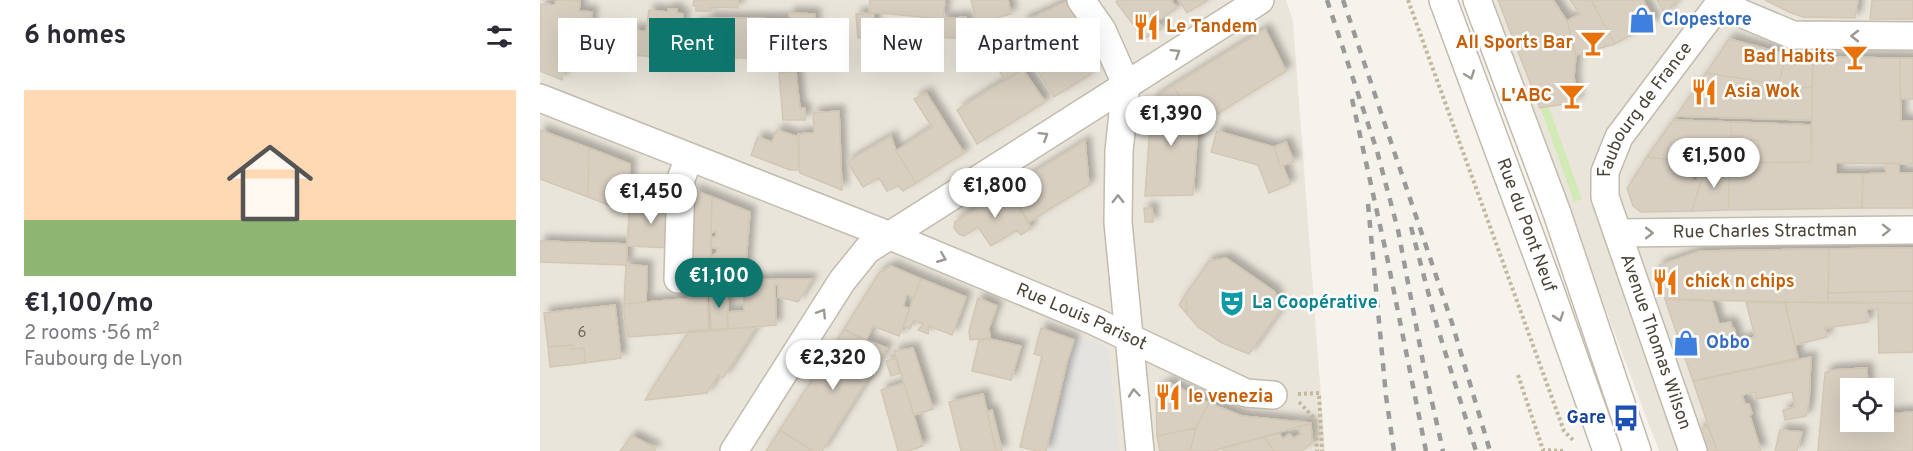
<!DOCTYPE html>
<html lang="en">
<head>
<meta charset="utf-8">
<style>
	body { margin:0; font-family:Overpass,sans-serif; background:#f2f2f3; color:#2b2b33; height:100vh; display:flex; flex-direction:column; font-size:22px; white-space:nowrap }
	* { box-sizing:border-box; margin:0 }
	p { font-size:20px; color:#7c7c81 }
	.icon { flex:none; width:33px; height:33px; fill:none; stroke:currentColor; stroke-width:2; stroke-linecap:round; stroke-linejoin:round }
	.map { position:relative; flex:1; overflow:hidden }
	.sheet { display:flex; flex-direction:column; background:#fff; width:540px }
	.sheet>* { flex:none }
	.guide { position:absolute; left:18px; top:18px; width:570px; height:54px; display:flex; gap:12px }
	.fabs { position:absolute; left:1300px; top:378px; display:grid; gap:12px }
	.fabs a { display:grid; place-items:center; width:54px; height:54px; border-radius:0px; background:#fff; box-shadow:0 6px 24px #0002; font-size:30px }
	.price { position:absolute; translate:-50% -51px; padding:0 14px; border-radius:21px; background:#fff; color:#222; font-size:20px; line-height:39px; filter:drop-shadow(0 2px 3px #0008) }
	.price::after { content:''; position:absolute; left:50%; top:36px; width:18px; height:14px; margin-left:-9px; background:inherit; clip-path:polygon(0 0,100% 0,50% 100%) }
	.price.selected { background:#0f766e; color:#fff }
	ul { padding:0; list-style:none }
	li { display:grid; align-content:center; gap:12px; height:318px; padding:0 24px }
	li span { display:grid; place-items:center; height:186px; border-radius:0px; color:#555 }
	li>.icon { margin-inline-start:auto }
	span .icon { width:108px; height:108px; fill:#fffc; stroke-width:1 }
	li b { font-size:26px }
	h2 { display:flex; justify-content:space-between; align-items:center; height:72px; padding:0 24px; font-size:26px }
	.tag { padding:0 21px; border-radius:0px; background:#fff; box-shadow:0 6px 24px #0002; font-size:21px; line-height:54px }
	.tag.selected { background:#0f766e; color:#fff }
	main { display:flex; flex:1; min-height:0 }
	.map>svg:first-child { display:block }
</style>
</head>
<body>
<main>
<section class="sheet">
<h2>6 homes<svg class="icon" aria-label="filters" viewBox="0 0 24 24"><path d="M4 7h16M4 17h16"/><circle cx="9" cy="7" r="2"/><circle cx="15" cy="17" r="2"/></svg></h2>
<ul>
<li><span style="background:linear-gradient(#ffd9b3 70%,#8fb573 0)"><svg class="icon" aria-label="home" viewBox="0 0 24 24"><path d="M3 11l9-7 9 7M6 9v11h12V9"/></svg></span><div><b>€1,100/mo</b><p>2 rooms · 56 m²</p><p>Faubourg de Lyon</p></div></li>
</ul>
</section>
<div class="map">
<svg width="1373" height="451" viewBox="0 0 1373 451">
	<defs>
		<filter id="shadow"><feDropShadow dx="5.5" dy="-5.5" stdDeviation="3" flood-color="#0004"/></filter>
	</defs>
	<rect width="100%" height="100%" fill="#f6f3ec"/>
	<path fill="#eae5da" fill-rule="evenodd" d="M0,0H746L753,21L785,451H0Z
		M928,0H1373V451H1119L998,130ZM1311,388H1344V422H1311Z"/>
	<path fill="#d2eab5" d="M1009,108L1042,199L1034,202L1001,109Z"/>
	<path fill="#e5e3e0" d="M540,338L567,347L569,353L579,451H506L534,340Z"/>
	<path fill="#d8cfc1" stroke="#d3c7b4" stroke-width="1.5" filter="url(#shadow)" d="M16,0L40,1L39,11L52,12L48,50L31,48L29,53H24L22,80L0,71L1,4L15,5Z
		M154,0H198V8L171,7V11H156V6H153Z
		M330,0H405L403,19L329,12Z
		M431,0H468L471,14L437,23Z
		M579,0H631L637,8L617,21L622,28L604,39L576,2Z
		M639,0H668L647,13Z
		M958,0H1013L1027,21L1036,55L1034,76L1037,102L1000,108Z
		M1030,0H1051L1075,44L1036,55L1027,21L1040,14Z
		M1051,0H1103L1115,22L1075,44Z
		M1117,0H1137L1125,15Z
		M1225,0H1317L1318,1L1315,18L1263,17L1249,12Z
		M1332,0H1373V19H1330Z
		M526,2L543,24L524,32L492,41L482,22Z
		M128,9H137V13L143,14L142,35L145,36L143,61H140L138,65L125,64L124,59H121V57L89,55L92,29L106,32L109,10L128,12Z
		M249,13L275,14L274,35H253Z
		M334,13L335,37L318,38L316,14Z
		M426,17L431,39L393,37V27L403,26V19Z
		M167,18L250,19L255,58H194V50H171L170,23H167Z
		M167,23H170V71L153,69L154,25Z
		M541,25L544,27L555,64L549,75L514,97L490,59L495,56L489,48L498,43L503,51L508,47L504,38L524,32L525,35Z
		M429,26L452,27L455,38L431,39Z
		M725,29L746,71L658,126L633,86Z
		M449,39L479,40L480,71L464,80L460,72L459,61L449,60Z
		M1189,39L1246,54L1238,88H1230L1231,83L1166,73Z
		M1245,56L1273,57L1272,87L1238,88Z
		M1273,57L1360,58L1361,121H1373V164L1296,163V174H1323L1322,208L1189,210V163L1271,162Z
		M1360,58H1373V99H1360Z
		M480,65L505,102L437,144L417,110L480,71Z
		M256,72L260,109L265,108V120H243L239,73Z
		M1166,73L1231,83L1230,88L1272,87V120L1136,116Z
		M633,86L658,126L653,195L605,196L612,100Z
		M386,93L424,153L376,183L356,151L392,127L374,99Z
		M299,111L302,190L260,173L259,170L258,134L274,133L273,113Z
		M1133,120L1191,122V160L1167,158V163H1157L1107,157Z
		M1191,122L1271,125V162L1218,163V140H1202V136H1191Z
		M0,130L49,148L48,197L0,179Z
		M237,130L259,137V170H250L211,155L218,137L232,142Z
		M677,131L734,147L740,166H743L750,184L729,193L718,165L671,152Z
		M351,136L356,151L376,183L363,191L358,186L347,191L339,178L323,187L307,162Z
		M1191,136H1202V140H1218V163H1167V158L1191,160Z
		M545,141L549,185L489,222L468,189Z
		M746,142L754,162L740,166L734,147Z
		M49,148L90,164L88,213L48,197Z
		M1107,157L1157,163L1152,180L1156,181L1159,176L1162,178L1152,211L1101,212L1093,206L1087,188Z
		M1167,163H1189V210L1152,211Z
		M1345,163H1359V173H1373V208H1322L1323,174L1346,173Z
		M468,189L491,228L481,235L477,230L451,246L438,227L424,236L419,234L414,228L415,222Z
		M154,190L172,197L170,276H152L153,242H150L151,223H153Z
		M172,197L210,212L205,276H198V279L196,276H170L171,256L177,253V248H171L172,237H176V231L171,233Z
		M90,202L133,205V248L87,246Z
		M604,208H612L613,222H605Z
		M0,241L87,244L86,265L0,262Z
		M1368,248H1373V291L1288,293L1289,249Z
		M1289,249L1288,303L1125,299L1116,272L1120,265L1160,251Z
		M686,258L735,292L740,307V310L709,354L682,343L658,327L645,312L647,311L646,299L644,297L669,261Z
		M86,265L107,266L106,302L84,304Z
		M351,266L381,279L374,298L367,294L363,306L370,309L359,336L333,326L326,340L304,329L339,273Z
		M235,279H272L258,302L238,297V285H235L236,325L188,329L187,312L204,311V281Z
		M381,279L426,297L412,335L389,326L388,334L378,330L383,324L374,320L370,329L363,326Z
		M187,287L188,329L171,331L170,288Z
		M1373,291V303H1288V293Z
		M167,297L169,331L88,337L84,315V304Z
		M644,297L646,299L647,311L645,312L639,305Z
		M438,298L457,306L449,328L450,338L430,340L429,331Z
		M1125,299L1172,301L1179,324L1191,322L1192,328H1194L1197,341L1215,337L1206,302L1245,303L1258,358L1153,381Z
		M1245,302L1373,303V352L1339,353L1338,309H1327L1328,322L1285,328L1287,337L1255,345Z
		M75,305L81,358L45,363L44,348L32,349V345L8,347L4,313Z
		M216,327L183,378L178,375L167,393L105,400L149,331Z
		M501,328L534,340L527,362L506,451H498L480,447L502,356L494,354Z
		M304,329L317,337L347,348L282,451H273L240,430Z
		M450,339L481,346L471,380L432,371L439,340Z
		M32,345V349L44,348L45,363L10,367L8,347Z
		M373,348L393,409L374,415L354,351Z
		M1271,357L1269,402L1266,416L1245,420L1243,410L1255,407L1252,392L1216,399L1215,392L1202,395L1205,404H1209L1212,413L1210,416L1221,451H1177L1153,381Z
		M356,358L360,373L351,376L346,361Z
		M1327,368L1328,388H1311V422H1344V414L1373,412V451H1278L1285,373L1291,370Z
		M628,382L669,403L656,428L617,436L616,390Z
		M364,383L383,446L368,451H358L341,390Z
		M443,394L456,451H421L409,402Z
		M669,403L702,416L771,423L674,451H650L656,428Z
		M452,410L462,451H456L447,412Z
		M771,423L772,443L762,451H734L724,437L739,433L743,439L749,434L754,438L761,434L759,427Z
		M1168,426L1177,451H1165L1158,430Z
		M656,428L650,451H620L617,436Z
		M240,430L273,451H226Z
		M1240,430L1262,432L1257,451H1235Z
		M92,436L115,448V451H80Z
		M724,437L734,451H684L682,448Z"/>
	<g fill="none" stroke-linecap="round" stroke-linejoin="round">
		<g stroke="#c2bbae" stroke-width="30">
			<g id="minor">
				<path d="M541,0L562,30L586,84L579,151L578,222L600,451"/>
				<path id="s1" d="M903,0L1009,287L1067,451"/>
				<path d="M937,0L1017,213L1097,451"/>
				<path d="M1179,4L1253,35L1373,36"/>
				<path id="s2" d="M0,98L348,235L554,321L706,393L733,395"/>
				<path id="s3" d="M1078,233L1373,230"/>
				<path d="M138,279L141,179L149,158"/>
				<path d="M194,451L302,281L327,250L720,0"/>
				<path id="s4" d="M1153,451L1065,197V172L1079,137L1182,0"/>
			</g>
		</g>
		<path stroke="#c4b79f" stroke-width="4" stroke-dasharray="3 3" stroke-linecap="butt" d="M868,0L1024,431L1035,442
			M978,375L1003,450L1024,451
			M758,394L779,393L782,451
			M759,402L775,419L777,451"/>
		<use href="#minor" stroke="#fff" stroke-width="27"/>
		<path stroke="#9a9a9a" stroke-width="4.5" stroke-dasharray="8 8" stroke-linecap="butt" d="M787,0L837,151L858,230L883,362L903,451
			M803,0L912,323L950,451
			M812,99L847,257L886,451
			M828,204L846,396L854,451
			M871,227L897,326L936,451"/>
	</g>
	<defs><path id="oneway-chevron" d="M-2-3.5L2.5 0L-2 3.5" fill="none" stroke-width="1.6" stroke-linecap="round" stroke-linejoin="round" transform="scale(1.5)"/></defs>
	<g stroke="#9c9892">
		<use href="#oneway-chevron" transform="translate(1315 36) rotate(-180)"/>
		<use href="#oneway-chevron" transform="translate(636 53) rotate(-32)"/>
		<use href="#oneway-chevron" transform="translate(930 75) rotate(70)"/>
		<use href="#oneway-chevron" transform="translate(504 136) rotate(-32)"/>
		<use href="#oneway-chevron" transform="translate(578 199) rotate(-90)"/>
		<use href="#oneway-chevron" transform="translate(1346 230) rotate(-1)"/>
		<use href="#oneway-chevron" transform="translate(1109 233)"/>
		<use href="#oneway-chevron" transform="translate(402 258) rotate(22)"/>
		<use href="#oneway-chevron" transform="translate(282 313) rotate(-58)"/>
		<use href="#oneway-chevron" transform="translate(1019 317) rotate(71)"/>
		<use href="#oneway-chevron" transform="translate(594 393) rotate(-95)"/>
	</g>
	<defs>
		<g id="shop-bare" transform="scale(2.07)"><path d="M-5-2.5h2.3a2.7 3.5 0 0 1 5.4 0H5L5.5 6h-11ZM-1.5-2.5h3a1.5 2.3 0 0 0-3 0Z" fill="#3f7fe0" stroke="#fff" stroke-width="2.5" paint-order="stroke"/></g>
		<g id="restaurant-bare" transform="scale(2.07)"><path d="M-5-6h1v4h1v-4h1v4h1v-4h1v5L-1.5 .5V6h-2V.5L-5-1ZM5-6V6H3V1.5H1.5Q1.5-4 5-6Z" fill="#e8710a" stroke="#fff" stroke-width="2.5" paint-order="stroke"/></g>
		<g id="bar-bare" transform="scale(2.07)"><path d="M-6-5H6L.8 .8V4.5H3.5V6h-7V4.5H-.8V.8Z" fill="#e8710a" stroke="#fff" stroke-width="2.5" paint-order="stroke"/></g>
		<g id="theatre-bare" transform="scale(2.07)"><path d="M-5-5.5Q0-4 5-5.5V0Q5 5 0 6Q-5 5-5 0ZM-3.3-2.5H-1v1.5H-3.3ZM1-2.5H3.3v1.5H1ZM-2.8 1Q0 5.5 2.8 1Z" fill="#0f9aa8" stroke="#fff" stroke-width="2.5" paint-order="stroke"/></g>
		<g id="bus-bare" transform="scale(2.07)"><path d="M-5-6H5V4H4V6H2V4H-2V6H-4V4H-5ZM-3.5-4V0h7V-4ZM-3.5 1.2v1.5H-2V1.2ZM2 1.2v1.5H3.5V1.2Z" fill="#1a4fb4" stroke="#fff" stroke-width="2.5" paint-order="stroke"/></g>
	</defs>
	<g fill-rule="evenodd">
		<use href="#shop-bare" x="1102" y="20"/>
		<use href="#restaurant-bare" x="606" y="27"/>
		<use href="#bar-bare" x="1053" y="43"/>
		<use href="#bar-bare" x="1315" y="57"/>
		<use href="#restaurant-bare" x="1164" y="92"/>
		<use href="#bar-bare" x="1032" y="96"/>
		<use href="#restaurant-bare" x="1125" y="282"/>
		<use href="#theatre-bare" x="692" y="303"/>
		<use href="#shop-bare" x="1146" y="343"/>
		<use href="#restaurant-bare" x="628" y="397"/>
		<use href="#bus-bare" x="1086" y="418"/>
	</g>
	<g text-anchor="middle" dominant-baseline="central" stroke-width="5" stroke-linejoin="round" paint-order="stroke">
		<g font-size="15" fill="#6e675b">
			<text x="42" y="333">6</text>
		</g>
		<g font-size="18" font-weight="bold" fill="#366cbe" stroke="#fff" text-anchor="start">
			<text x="1122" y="20">Clopestore</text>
			<text x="1166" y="343">Obbo</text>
		</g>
		<g font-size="18" font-weight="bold" fill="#c56008" stroke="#fff" text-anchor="start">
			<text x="626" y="27">Le Tandem</text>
			<text x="1033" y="43" text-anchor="end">All Sports Bar</text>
			<text x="1295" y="57" text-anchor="end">Bad Habits</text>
			<text x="1184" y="92">Asia Wok</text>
			<text x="1012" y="96" text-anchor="end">L'ABC</text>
			<text x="1145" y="282">chick n chips</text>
			<text x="648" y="397">le venezia</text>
		</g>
		<g font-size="18" fill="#4b4439" stroke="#fff">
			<text stroke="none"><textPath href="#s4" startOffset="368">Faubourg de France</textPath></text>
			<text stroke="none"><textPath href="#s1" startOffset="240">Rue du Pont Neuf</textPath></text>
			<text stroke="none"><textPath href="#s3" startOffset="147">Rue Charles Stractman</textPath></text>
			<text stroke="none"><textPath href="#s2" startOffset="584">Rue Louis Parisot</textPath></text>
			<text transform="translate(1115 342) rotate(71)">Avenue Thomas Wilson</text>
		</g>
		<g font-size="18" font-weight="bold" fill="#0d838f" stroke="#fff" text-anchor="start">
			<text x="712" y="303">La Coopérative</text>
		</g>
		<g font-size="18" font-weight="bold" fill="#164399" stroke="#fff" text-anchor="end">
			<text x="1066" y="418">Gare</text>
		</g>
	</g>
</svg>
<div class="fabs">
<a><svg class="icon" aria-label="locate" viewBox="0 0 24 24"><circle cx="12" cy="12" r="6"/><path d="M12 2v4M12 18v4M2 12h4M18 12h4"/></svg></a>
</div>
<b class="price" style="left:631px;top:147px">€1,390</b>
<b class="price" style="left:1174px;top:189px">€1,500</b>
<b class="price" style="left:455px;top:219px">€1,800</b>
<b class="price" style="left:111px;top:225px">€1,450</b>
<b class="price selected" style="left:179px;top:309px">€1,100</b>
<b class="price" style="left:293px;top:391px">€2,320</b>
<div class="guide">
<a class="tag">Buy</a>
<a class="tag selected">Rent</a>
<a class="tag">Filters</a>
<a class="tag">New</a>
<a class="tag">Apartment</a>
</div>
</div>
</main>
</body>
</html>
